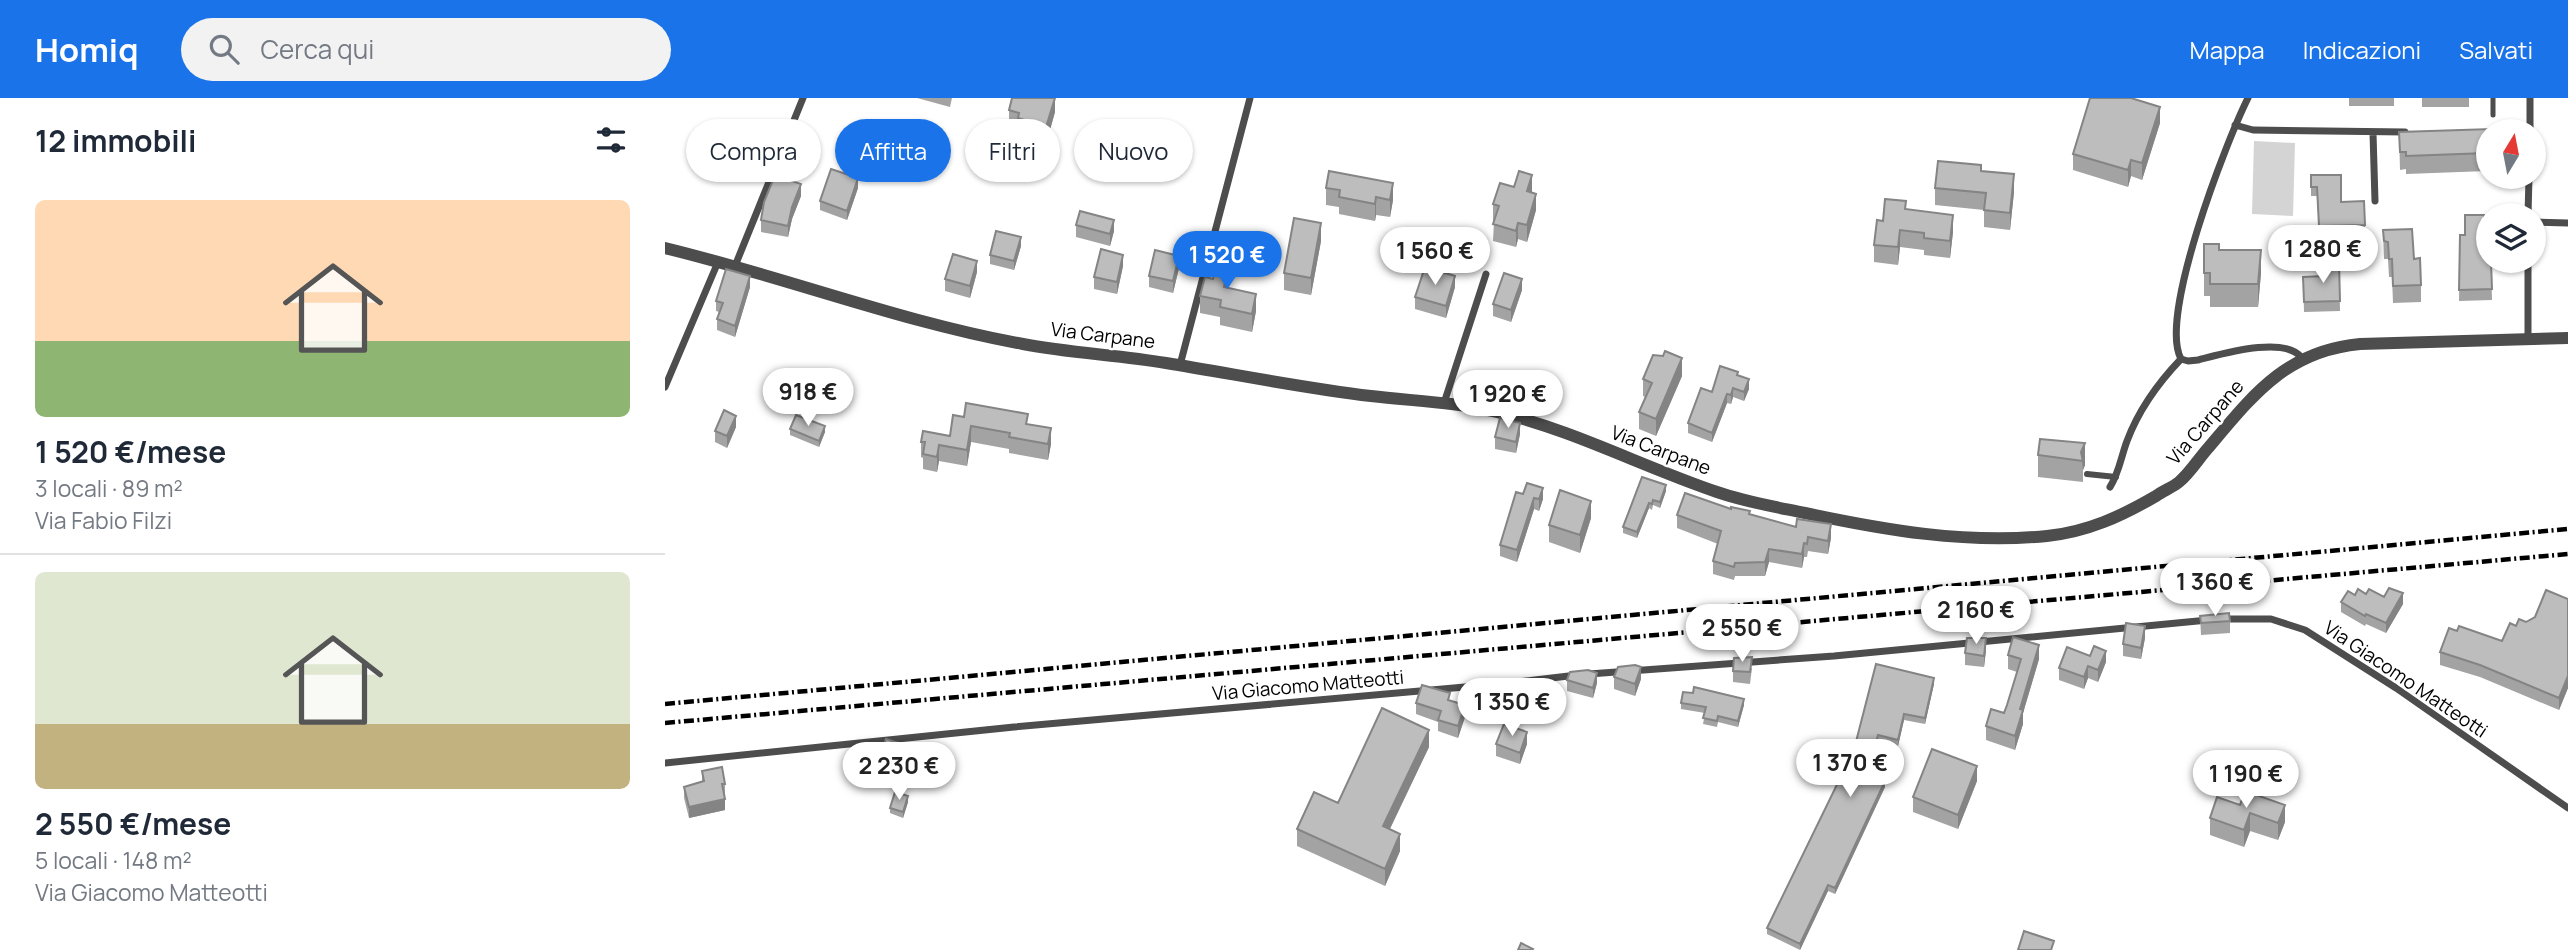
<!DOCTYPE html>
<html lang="it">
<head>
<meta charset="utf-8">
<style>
	body { margin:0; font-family:Manrope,sans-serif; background:#f2f2f3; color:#1f2937; height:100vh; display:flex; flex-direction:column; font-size:26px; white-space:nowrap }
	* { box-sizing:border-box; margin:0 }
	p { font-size:23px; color:#747a83 }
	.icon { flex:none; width:38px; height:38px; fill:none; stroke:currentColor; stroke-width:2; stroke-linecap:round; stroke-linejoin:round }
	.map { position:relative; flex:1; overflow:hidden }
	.drawer { display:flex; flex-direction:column; background:#fff; width:665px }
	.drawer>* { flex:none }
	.banner { position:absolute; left:21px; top:21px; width:665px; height:63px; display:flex; gap:14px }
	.needle { width:46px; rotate:10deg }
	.tools { position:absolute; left:1811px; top:21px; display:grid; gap:14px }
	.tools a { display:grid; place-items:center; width:70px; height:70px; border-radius:50%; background:#fff; box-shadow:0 2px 5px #0004; font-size:35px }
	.price { position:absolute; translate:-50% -60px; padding:0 16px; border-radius:24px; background:#fff; color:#222; font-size:23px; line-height:46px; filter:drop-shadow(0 2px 4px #0008) }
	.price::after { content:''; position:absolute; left:50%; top:42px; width:21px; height:16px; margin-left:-10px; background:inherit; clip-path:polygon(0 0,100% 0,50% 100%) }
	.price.on { background:#1a73e8; color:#fff }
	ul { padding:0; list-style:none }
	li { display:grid; align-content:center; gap:14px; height:371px; padding:0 35px }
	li+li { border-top:2px solid #e0e1e3 }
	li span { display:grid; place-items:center; height:217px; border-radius:10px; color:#555 }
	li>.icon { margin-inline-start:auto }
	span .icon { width:126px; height:126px; fill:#fffc; stroke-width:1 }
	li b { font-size:30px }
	h2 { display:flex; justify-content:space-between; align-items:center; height:84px; padding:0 35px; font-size:30px }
	.tag { padding:0 24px; border-radius:32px; background:#fff; box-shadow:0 2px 5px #0004; font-size:24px; line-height:63px }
	.tag.on { background:#1a73e8; color:#fff }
	header { display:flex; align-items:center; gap:42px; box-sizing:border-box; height:98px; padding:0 35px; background:#1a73e8; color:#fff }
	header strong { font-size:33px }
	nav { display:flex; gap:38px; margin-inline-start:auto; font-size:24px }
	.search { width:490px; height:63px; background:#f2f2f3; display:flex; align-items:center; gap:18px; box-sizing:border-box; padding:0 24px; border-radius:38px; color:#747a83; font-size:26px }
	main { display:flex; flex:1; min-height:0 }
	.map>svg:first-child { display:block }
</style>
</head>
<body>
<header>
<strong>Homiq</strong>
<div class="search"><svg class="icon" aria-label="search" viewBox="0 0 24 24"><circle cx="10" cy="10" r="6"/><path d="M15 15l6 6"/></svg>Cerca qui</div>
<nav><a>Mappa</a><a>Indicazioni</a><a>Salvati</a></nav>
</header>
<main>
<section class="drawer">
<h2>12 immobili<svg class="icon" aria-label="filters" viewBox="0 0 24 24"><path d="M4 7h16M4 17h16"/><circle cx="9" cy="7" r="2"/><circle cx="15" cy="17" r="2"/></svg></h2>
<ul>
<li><span style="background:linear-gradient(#ffd9b3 65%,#8fb573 0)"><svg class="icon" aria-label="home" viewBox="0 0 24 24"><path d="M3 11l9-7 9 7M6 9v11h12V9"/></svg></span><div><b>1 520 €/mese</b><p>3 locali · 89 m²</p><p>Via Fabio Filzi</p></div></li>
<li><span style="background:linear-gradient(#dfe7d0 70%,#c2b280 0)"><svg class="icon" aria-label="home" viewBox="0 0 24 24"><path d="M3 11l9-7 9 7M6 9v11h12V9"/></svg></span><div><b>2 550 €/mese</b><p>5 locali · 148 m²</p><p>Via Giacomo Matteotti</p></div></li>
</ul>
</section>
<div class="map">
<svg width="1903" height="852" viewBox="0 0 1903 852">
	<rect width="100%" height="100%" fill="#fff"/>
	<path fill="#d4d4d4" d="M1589,43L1630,45L1628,118L1587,116Z"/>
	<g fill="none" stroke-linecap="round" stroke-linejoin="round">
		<path stroke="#4d4d4d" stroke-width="5" d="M1828,0V17"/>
		<path stroke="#4d4d4d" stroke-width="6" d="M1422,376L1451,379"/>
		<path stroke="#4d4d4d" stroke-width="7" d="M1570,27L1588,32L1740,34
			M1865,33V0
			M1708,35L1710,103
			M1863,117L1864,79
			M1869,124L1903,125
			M1863,163V240
			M70,168L138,0
			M1516,261C1493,219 1561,44 1583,0
			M1516,261L1523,263L1533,262C1557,256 1620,237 1637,260
			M515,267L585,0
			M0,289L53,164
			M779,305L821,176
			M1445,389C1454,375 1456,359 1462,343C1474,311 1493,285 1516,261
			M1555,521H1606L1640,532L1731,590L1903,710
			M924,576L1169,558L1543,522
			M0,665L349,629L845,585L912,577"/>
		<path stroke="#4d4d4d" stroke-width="12" d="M0,150C120,179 236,224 358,246C405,255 454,257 501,265C569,276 638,290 706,298C748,303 790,304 832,314C908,332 978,369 1052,394C1081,404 1111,409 1140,415C1220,432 1300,446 1382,438C1422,434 1457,418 1491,398C1498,393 1508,389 1514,384C1525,375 1534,360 1544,349C1588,297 1621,253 1695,246L1903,240"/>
		<path stroke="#000" stroke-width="4.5" stroke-dasharray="10 3.5 2 3.5" stroke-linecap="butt" d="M0,606L1903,431
			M0,625L1903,456"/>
	</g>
	<path fill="#a3a3a3" d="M252,0H287L285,9Z
		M390,0V14L381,46L353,38V32L344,29V12Z
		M1684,0H1729V8H1684Z
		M1757,0H1804V9H1757Z
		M1495,25L1477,82L1466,78L1463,89L1408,72V56Z
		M1824,33V69H1822V73L1741,76V71L1735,72L1734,34Z
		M1316,73L1349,94L1345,132L1319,129V112L1270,107V90Z
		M1646,77L1700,127V136L1654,137L1652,98H1646Z
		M193,90L182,122L155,112V103Z
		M661,90L728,102L725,119L711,117L710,123L674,116V109L661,107Z
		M867,94L871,112L862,144L853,141L851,149L828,143L829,123H828V106Z
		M136,98L127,121L123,139L96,134V122Z
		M1241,111L1288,134L1285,160L1259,157V152L1235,149L1233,167L1209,164V147L1218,123Z
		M411,127L449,133L445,148L411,139Z
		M1718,132L1749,161L1756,187V204L1728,205L1727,179H1724L1723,161H1719Z
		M1795,137H1819L1826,163L1827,202L1794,203Z
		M656,143L646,197L619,192V175Z
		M1539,146L1554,152L1596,175L1593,209H1545V198H1539Z
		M356,148L349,172L325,166V157Z
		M1674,164L1675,213L1639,214L1638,179L1658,178Z
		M458,168L452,196L429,191V179Z
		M514,170L508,195L484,189V178Z
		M312,174L305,200L280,193V181Z
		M548,181L564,182L563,190L591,213L587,234L555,227V219L535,215V198Z
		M85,189L70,239L52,232V221L54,214L51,213V203Z
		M790,189L781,220L750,211V199Z
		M857,192L846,224L828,218V206Z
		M1017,278L991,338L974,331V314L980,299L978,298V281Z
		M1073,278L1084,291L1079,303L1068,299L1066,306L1062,305L1047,344L1023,335V325L1047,294Z
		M299,319L363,326L386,346L383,362L344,355V351L306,344L302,368L274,363L272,374L258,371V360L256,359V344L285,338Z
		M71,329L62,350L50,344V333Z
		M125,331L160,334L154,349L125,337Z
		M855,336L851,355L830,351V339Z
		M1420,345V367L1418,372V384L1373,379V357Z
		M977,379L1001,393L995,410L988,407L987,412L984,410L972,440L958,435V429Z
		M851,394L878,401L874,413L869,411L852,464L835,458V447Z
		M1066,411L1166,440L1163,456L1143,453L1142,459H1139L1137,470L1104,464L1100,478H1070L1069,482L1048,476V463L1053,446L1012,430V417Z
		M926,420L915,455L884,444V427Z
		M1701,496L1719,499L1738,506L1721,535L1701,526L1700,528L1676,514V504L1690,497Z
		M1903,501V590L1894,612L1815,579L1775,567V554L1792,533L1837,543L1851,528L1861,524Z
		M1535,518L1565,523V535L1536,537Z
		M1480,540L1476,561L1458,558V546Z
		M1321,552L1319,569L1300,567V555Z
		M1343,557L1374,561L1358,615V626L1350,652L1321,642V628L1339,615L1352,574L1343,571Z
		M1441,564L1433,584L1423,580L1419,591L1394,582V570Z
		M1211,566L1269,586L1260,626L1239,622L1233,648L1213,642L1204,676L1220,689L1170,796L1163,793L1135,852L1102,836V830L1185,667Z
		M1087,570L1085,586L1068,584V573Z
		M949,579L976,581L970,598L949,591Z
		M902,582L932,585L928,600L902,593Z
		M785,602L800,619L793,640L773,633V624L751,616V605Z
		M1016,605L1079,607L1073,629L1053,624L1052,629L1038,626L1040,615L1016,611Z
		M831,646H862L855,666L831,658Z
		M764,649L725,731L735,753L720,788L632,748V731Z
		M215,658L245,661L239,678L215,670Z
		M37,673L60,686V712L24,720L19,700V689L37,684Z
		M1312,683L1293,731L1248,714V699Z
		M1552,699L1620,724L1613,742L1585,733L1579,749L1545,737V720Z
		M243,704L238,720L225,715V710Z"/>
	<path fill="#848484" d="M390,0V14L381,46V29Z
		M1495,9V25L1477,82V65Z
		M1466,62V78L1463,89V72Z
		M1349,76V94L1345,132V115Z
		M867,77V94L862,109V93Z
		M193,80V90L182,122V113Z
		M728,85V102L725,119V102Z
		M136,86V98L127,121L123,139V128L127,109Z
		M871,96V112L862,144V127Z
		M711,99V117L710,123V106Z
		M1288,117V134L1285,160V143Z
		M449,122V133L445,148V136Z
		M656,125V143L646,197V180Z
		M853,125V141L851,149V133Z
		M1235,132V149L1233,167V149Z
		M356,139V148L349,172V163Z
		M1596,152V175L1593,209V186Z
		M458,157V168L452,196V184Z
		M514,158V170L508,195V183Z
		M312,163V174L305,200V188Z
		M564,164V182L559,207V189Z
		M85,178V189L70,239V228Z
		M790,178V189L781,220V208Z
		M857,181V192L846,224V212Z
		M591,196V213L587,234V216Z
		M1017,260V278L991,338V321Z
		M1084,281V291L1079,303V294Z
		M1068,290V299L1066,306V297Z
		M1062,296V305L1047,344V335Z
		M71,318V329L62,350V338Z
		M855,325V336L851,355V344Z
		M160,328V334L154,349V343Z
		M306,328V344L302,368V352Z
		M386,330V346L383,362V346Z
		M1420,345V367L1418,372L1416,354Z
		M274,347V363L272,374V359Z
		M1001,387V393L995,410V404Z
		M878,390V401L874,413V401Z
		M869,400V411L852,464V452Z
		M926,403V420L915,455V437Z
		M984,405V410L972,440V434Z
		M1166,426V440L1163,456V443Z
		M1139,445V459L1137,470V456Z
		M1104,451V464L1100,478V464Z
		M1738,495V506L1721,535V525Z
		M1480,528V540L1476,561V550Z
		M1321,540V552L1319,569V558Z
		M1374,547V561L1358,615V626L1350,652V638L1355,611Z
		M1441,553V564L1433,584V572Z
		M1423,568V580L1419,591V579Z
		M976,569V581L970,598V586Z
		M932,575V585L928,600V590Z
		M1903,578V590L1894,612V600Z
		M1269,580V586L1260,626V620Z
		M1079,601V607L1073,629V623Z
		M800,607V619L793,640V628Z
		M1239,616V622L1233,648V642Z
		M764,632V649L718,745V728Z
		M862,634V646L855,666V655Z
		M1213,637V642L1203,681V675Z
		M245,649V661L239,678V666Z
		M1312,668V683L1293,731V717Z
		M1220,683V689L1170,796V790Z
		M243,698V704L238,720V714Z
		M60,701V712L24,720V709Z
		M1620,707V724L1613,742V725Z
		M1585,715V733L1579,749V732Z
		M735,736V753L720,788V771Z
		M1163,787V793L1135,852V846Z"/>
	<path fill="#bdbdbd" stroke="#848484" stroke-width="2" d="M347,0H390L381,29L353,20L354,15L344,12Z
		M1425,0H1466L1495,9L1477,65L1466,62L1463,72L1408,56Z
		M1827,31V33H1824V52H1822V55L1741,58V54H1735L1734,34Z
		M1273,63L1316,67V73L1349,76L1345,115L1319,112L1321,95L1270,90Z
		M166,71L193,80L182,113L155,103Z
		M664,73L728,85L725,102L711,99L710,106L674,99L675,92L661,90Z
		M854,73L867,77L862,93L871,96L862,127L853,125L851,133L828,126L834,108L828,106L835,85L849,89Z
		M110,77L136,86L127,109L123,128L96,122L99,104Z
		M1646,77H1676V104L1699,103L1700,127L1654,128L1652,89H1646Z
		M1220,101L1241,103L1240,111L1288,117L1285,143L1259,140V135L1235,132L1233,149L1209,147L1212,122L1218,123Z
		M415,113L449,122L445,136L411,127Z
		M1800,117H1819V137H1824V163H1826L1827,191L1794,192L1795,137H1800Z
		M629,120L656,125L646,180L619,175Z
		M1747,131L1749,161L1755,160L1756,187L1728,188L1727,161H1724L1723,144L1719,143L1718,132Z
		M331,133L356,139L349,163L325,157Z
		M1539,146H1554V152H1596L1593,186H1545V175H1539Z
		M436,151L458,157L452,184L429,179Z
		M490,152L514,158L508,183L484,178Z
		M288,156L312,163L305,188L280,181Z
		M552,162L564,164L559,189L591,196L587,216L555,209L556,202L535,198L540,179L548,181Z
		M1658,164H1674L1675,203L1639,204L1638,179L1658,178Z
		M760,169L790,178L781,208L750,199Z
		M61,171L85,178L70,228L52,221L58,205L51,203Z
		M839,175L857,181L846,212L828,206Z
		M1000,253L1017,260L991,321L974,314L987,285L978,281L988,257L998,258Z
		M1055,268L1073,274L1072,277L1084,281L1079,294L1068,290L1066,297L1062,296L1047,335L1023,325L1036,290L1047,294Z
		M301,305L363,316L361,326L386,330L383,346L344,339L345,335L306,328L302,352L274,347L272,359L258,356L260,344H256L258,333L285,338L288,317L299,319Z
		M59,312L71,318L62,338L50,333Z
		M131,317L160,328L154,343L125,331Z
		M835,320L855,325L851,344L830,339Z
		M1375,341L1420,345L1416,354L1418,363L1373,357Z
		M977,379L1001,387L995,404L988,402L987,406L984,405L972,434L958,429Z
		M862,385L878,390L874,401L869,400L852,452L835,447L851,394L858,396Z
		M895,392L926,403L915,437L884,427Z
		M1020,395L1066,411V409L1085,413L1084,416L1131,429L1132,421L1166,426L1163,443L1143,439L1142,446L1139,445L1137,456L1104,451L1100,464L1070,465L1069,469L1048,463L1056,433L1012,417Z
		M1724,490L1738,495L1721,525L1701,516L1700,518L1676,504L1683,493L1690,497L1693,491L1701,496L1704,491L1719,499Z
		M1881,492L1903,501V578L1894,600L1815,567L1775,554L1784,530L1792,533L1794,528L1837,543L1845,525L1851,528L1854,521L1861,524L1870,519Z
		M1564,515L1565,523L1536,525L1535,518Z
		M1461,525L1480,528L1476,550L1458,546Z
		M1348,539L1374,547L1355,611L1358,612L1350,638L1321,628L1326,611L1339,615L1342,607L1356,561L1343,557Z
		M1302,540H1321L1319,558L1300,555Z
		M1429,548L1441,553L1433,572L1423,568L1419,579L1394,570L1402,549L1425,558Z
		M1087,559L1085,574L1068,573L1069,560Z
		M1211,566L1269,580L1260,620L1239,616L1233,642L1213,637L1203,675L1220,683L1170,790L1163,787L1135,846L1102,830L1182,666L1185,667Z
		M970,567L976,569L970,586L949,579L953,569Z
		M923,572L932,575L928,590L902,582L905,574Z
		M757,587L785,595L783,602L800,607L793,628L773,622L776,613L751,605Z
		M1029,589L1079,601L1073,623L1053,618L1052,623L1038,620L1041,609L1016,605L1018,594L1028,595Z
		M717,610L764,632L718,728L735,736L720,771L632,731L649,694L673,705Z
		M839,626L862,634L855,655L831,646Z
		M221,641L245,649L239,666L215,658Z
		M1267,651L1312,668L1293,717L1248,699Z
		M57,669L60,686H57L60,701L24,709L19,689L39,683L37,673Z
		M1580,693L1620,707L1613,725L1585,715L1579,732L1545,720L1552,699L1575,707Z
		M230,694L243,698L238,714L225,710Z
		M1359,833L1389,843L1386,852H1353Z
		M856,845L868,851L867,852H853Z"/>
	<g text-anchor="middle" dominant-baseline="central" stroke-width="5" stroke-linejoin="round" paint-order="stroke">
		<g font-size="19" fill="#000" stroke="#fff">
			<text transform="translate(438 237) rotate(7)">Via Carpane</text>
			<text transform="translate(1540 324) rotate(-49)">Via Carpane</text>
			<text transform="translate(996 352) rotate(21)">Via Carpane</text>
			<text transform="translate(1741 581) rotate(34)">Via Giacomo Matteotti</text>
			<text transform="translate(643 587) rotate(-5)">Via Giacomo Matteotti</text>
		</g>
	</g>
</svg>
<div class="tools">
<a><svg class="needle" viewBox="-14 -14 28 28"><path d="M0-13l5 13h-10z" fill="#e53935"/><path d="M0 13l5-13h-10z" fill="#747a83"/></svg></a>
<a><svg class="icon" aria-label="layers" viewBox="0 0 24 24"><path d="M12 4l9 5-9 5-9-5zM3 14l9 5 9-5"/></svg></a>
</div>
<b class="price" style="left:1658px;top:187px">1 280 €</b>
<b class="price" style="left:770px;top:189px">1 560 €</b>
<b class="price on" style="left:562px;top:193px">1 520 €</b>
<b class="price" style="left:143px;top:330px">918 €</b>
<b class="price" style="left:843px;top:332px">1 920 €</b>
<b class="price" style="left:1550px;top:520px">1 360 €</b>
<b class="price" style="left:1311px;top:548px">2 160 €</b>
<b class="price" style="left:1077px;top:566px">2 550 €</b>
<b class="price" style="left:847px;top:640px">1 350 €</b>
<b class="price" style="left:1185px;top:701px">1 370 €</b>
<b class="price" style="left:234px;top:704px">2 230 €</b>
<b class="price" style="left:1581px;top:712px">1 190 €</b>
<div class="banner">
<a class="tag">Compra</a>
<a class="tag on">Affitta</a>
<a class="tag">Filtri</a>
<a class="tag">Nuovo</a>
</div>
</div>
</main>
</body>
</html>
